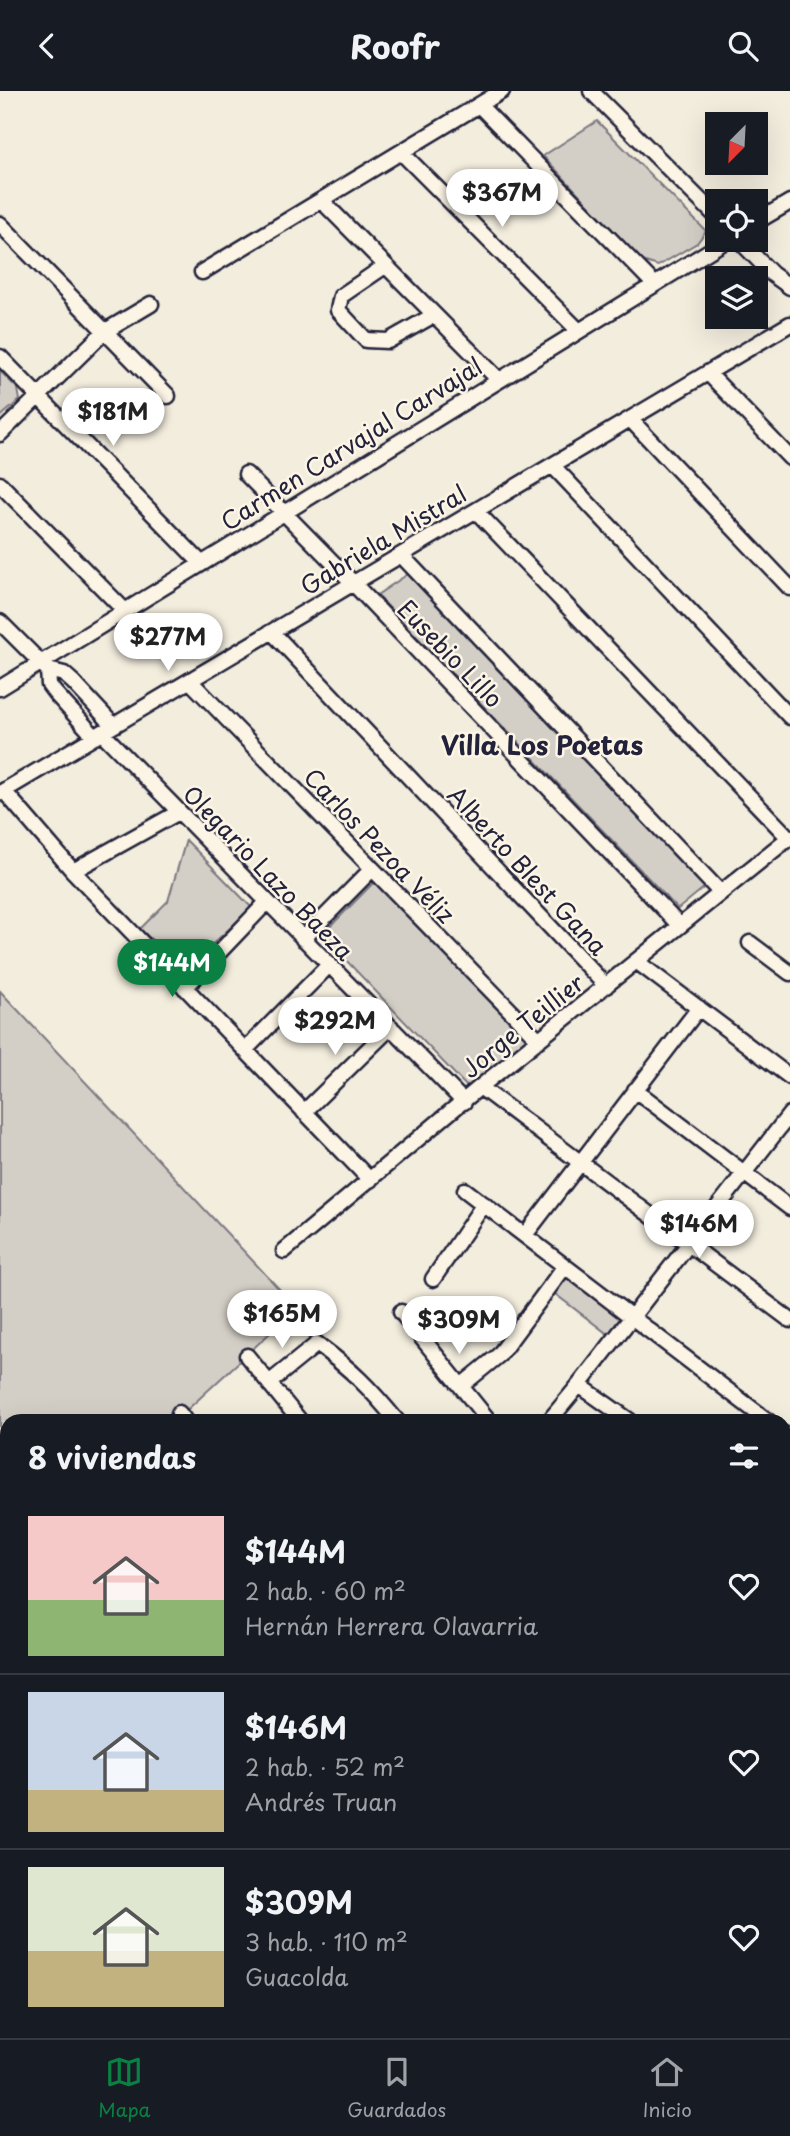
<!DOCTYPE html>
<html lang="es">
<head>
<meta charset="utf-8">
<style>
	body { margin:0; font-family:"Playpen Sans",sans-serif; background:#242831; color:#f1f3f6; height:100vh; display:flex; flex-direction:column; font-size:26px; white-space:nowrap }
	* { box-sizing:border-box; margin:0 }
	p { font-size:23px; color:#9ea1a6 }
	.icon { flex:none; width:38px; height:38px; fill:none; stroke:currentColor; stroke-width:2; stroke-linecap:round; stroke-linejoin:round }
	.map { position:relative; flex:1; overflow:hidden }
	.side { position:absolute; left:0px; top:1323px; width:791px; height:625px; display:flex; flex-direction:column; background:#171b24; border-radius:21px 21px 0 0; box-shadow:0 7px 28px #0002 }
	.side>* { flex:none }
	.needle { width:46px; rotate:204deg }
	.tools { position:absolute; left:705px; top:21px; display:grid; gap:14px }
	.tools a { display:grid; place-items:center; width:63px; height:63px; border-radius:0px; background:#171b24; box-shadow:0 7px 28px #0002; font-size:35px }
	.price { position:absolute; translate:-50% -60px; padding:0 16px; border-radius:24px; background:#fff; color:#222; font-size:23px; line-height:46px; filter:drop-shadow(0 2px 4px #0008) }
	.price::after { content:''; position:absolute; left:50%; top:42px; width:21px; height:16px; margin-left:-10px; background:inherit; clip-path:polygon(0 0,100% 0,50% 100%) }
	.price.active { background:#0b8043; color:#fff }
	ul { padding:0; list-style:none }
	li { display:flex; align-items:center; gap:21px; height:175px; padding:0 28px }
	li+li { border-top:2px solid #363941 }
	li span { display:grid; place-items:center; flex:none; width:196px; height:140px; border-radius:0px; color:#555 }
	li>.icon { margin-inline-start:auto }
	span .icon { width:84px; height:84px; fill:#fffc; stroke-width:1 }
	li b { font-size:30px }
	h2 { display:flex; justify-content:space-between; align-items:center; height:84px; padding:0 28px; font-size:30px }
	header { display:flex; justify-content:space-between; align-items:center; height:91px; padding:0 28px; background:#171b24; font-size:32px; font-weight:700 }
	.tabs { display:flex; justify-content:space-around; align-items:center; height:98px; border-top:2px solid #363941; background:#171b24; font-size:19px; color:#9ea1a6 }
	.tabs a { display:grid; justify-items:center; gap:4px }
	.tabs .active { color:#0b8043 }
	.map>svg:first-child { display:block }
</style>
</head>
<body>
<header><svg class="icon" aria-label="back" viewBox="0 0 24 24"><path d="M15 5l-7 7 7 7"/></svg>Roofr<svg class="icon" aria-label="search" viewBox="0 0 24 24"><circle cx="10" cy="10" r="6"/><path d="M15 15l6 6"/></svg></header>
<div class="map">
<svg width="790" height="1947" viewBox="0 0 790 1947">
	<rect width="100%" height="100%" fill="#f3edde"/>
	<filter id="ink" filterUnits="userSpaceOnUse"><feTurbulence type="fractalNoise" baseFrequency=".0143" numOctaves="2"/><feDisplacementMap in="SourceGraphic" scale="14" xChannelSelector="R" yChannelSelector="G"/><feConvolveMatrix kernelMatrix="1 2 1 2 8 2 1 2 1" color-interpolation-filters="sRGB"/></filter>
	<g filter="url(#ink)">
		<path fill="#e3ded2" d="M7,1886V1941H349L354,1947H0V1894Z"/>
		<path fill="#d4cfc6" stroke="#7b7880" stroke-width="2" d="M597,30L706,140L697,152L658,175L642,170L543,65Z
			M0,280L18,298L20,309L0,326Z
			M408,483L706,795L678,818L377,504Z
			M186,749L252,817L184,879L140,838L168,810Z
			M380,785L530,948L468,997L322,844Z
			M0,900L297,1217L175,1330H7V1486L0,1492Z
			M564,1181L623,1226L609,1244L550,1199Z
			M785,1362L790,1365V1464L786,1469L784,1468Z"/>
		<g fill="none" stroke-linecap="round" stroke-linejoin="round">
			<g stroke="#22223b" stroke-width="19">
				<path id="minor" d="M591,0L718,127
					M479,14L654,193
					M401,61L578,239
					M321,109L498,288
					M756,131L790,111
					M0,133L168,305
					M739,149L772,183L790,196
					M385,175L341,205L338,219L366,249L388,250L434,224
					M202,181L502,0
					M0,266L201,472
					M708,282L790,367
					M630,328L790,497
					M0,343L104,241L151,213
					M552,374L790,626
					M246,383L353,492L679,834
					M0,393L124,519
					M476,420L789,747
					M401,464L720,801
					M0,531L48,579L64,583L73,591L113,634
					M272,541L606,895
					M48,579L49,594L55,602L95,646
					M190,590L539,949
					M0,597L727,149
					M102,642L464,1011
					M4,700L73,780L370,1089
					M0,702L790,233
					M73,780L179,721
					M303,848L372,778
					M750,852L790,882
					M636,870L790,986
					M185,897L267,811
					M245,959L329,874
					M480,996L790,1229
					M635,999L790,1117
					M304,1021L391,936
					M465,1099L768,1330
					M525,1144L699,917
					M284,1160L480,996L790,746
					M433,1188L484,1113
					M401,1221L489,1330
					M247,1265L300,1330
					M269,1292L317,1253C352,1279 369,1296 397,1330
					M579,1294L630,1330
					M461,1295L499,1264L565,1175
					M179,1322L185,1330
					M549,1330L579,1294L790,1023
					M784,1343L790,1347
					M784,1547L790,1538
					M0,1611L7,1618
					M784,1611L790,1628
					M0,1685L7,1678
					M0,1705L7,1713
					M784,1741L790,1697
					M0,1834L7,1841
					M784,1835L790,1837
					M540,1947L541,1941
					M749,1947L750,1941"/>
			</g>
			<use href="#minor" stroke="#fcf5e5" stroke-width="14"/>
		</g>
	</g>
	<g text-anchor="middle" dominant-baseline="central" stroke-width="5" stroke-linejoin="round" paint-order="stroke">
		<g font-size="24" fill="#22223b" stroke="#fcf5e5">
			<text transform="translate(351 352) rotate(-32)">Carmen Carvajal Carvajal</text>
			<text transform="translate(383 448) rotate(-31)">Gabriela Mistral</text>
			<text transform="translate(451 562) rotate(46)">Eusebio Lillo</text>
			<text transform="translate(380 754) rotate(46)">Carlos Pezoa Véliz</text>
			<text transform="translate(528 779) rotate(47)">Alberto Blest Gana</text>
			<text transform="translate(269 781) rotate(46)">Olegario Lazo Baeza</text>
			<text transform="translate(522 934) rotate(-39)">Jorge Teillier</text>
		</g>
		<g font-size="26" font-weight="bold" fill="#22223b" stroke="#fcf5e5">
			<text x="542" y="653">Villa Los Poetas</text>
		</g>
	</g>
</svg>
<div class="tools">
<a><svg class="needle" viewBox="-14 -14 28 28"><path d="M0-13l5 13h-10z" fill="#e53935"/><path d="M0 13l5-13h-10z" fill="#9ea1a6"/></svg></a>
<a><svg class="icon" aria-label="locate" viewBox="0 0 24 24"><circle cx="12" cy="12" r="6"/><path d="M12 2v4M12 18v4M2 12h4M18 12h4"/></svg></a>
<a><svg class="icon" aria-label="layers" viewBox="0 0 24 24"><path d="M12 4l9 5-9 5-9-5zM3 14l9 5 9-5"/></svg></a>
</div>
<b class="price" style="left:502px;top:138px">$367M</b>
<b class="price" style="left:113px;top:357px">$181M</b>
<b class="price" style="left:168px;top:582px">$277M</b>
<b class="price active" style="left:172px;top:908px">$144M</b>
<b class="price" style="left:335px;top:966px">$292M</b>
<b class="price" style="left:699px;top:1169px">$146M</b>
<b class="price" style="left:282px;top:1259px">$165M</b>
<b class="price" style="left:459px;top:1265px">$309M</b>
<section class="side">
<h2>8 viviendas<svg class="icon" aria-label="filters" viewBox="0 0 24 24"><path d="M4 7h16M4 17h16"/><circle cx="9" cy="7" r="2"/><circle cx="15" cy="17" r="2"/></svg></h2>
<ul>
<li><span style="background:linear-gradient(#f6c9c9 60%,#8fb573 0)"><svg class="icon" aria-label="home" viewBox="0 0 24 24"><path d="M3 11l9-7 9 7M6 9v11h12V9"/></svg></span><div><b>$144M</b><p>2 hab. · 60 m²</p><p>Hernán Herrera Olavarria</p></div><svg class="icon" aria-label="heart" viewBox="0 0 24 24"><path d="M12 20l-8-8c-3-5 5-10 8-4 3-6 11-1 8 4z"/></svg></li>
<li><span style="background:linear-gradient(#c9d6e8 70%,#c2b280 0)"><svg class="icon" aria-label="home" viewBox="0 0 24 24"><path d="M3 11l9-7 9 7M6 9v11h12V9"/></svg></span><div><b>$146M</b><p>2 hab. · 52 m²</p><p>Andrés Truan</p></div><svg class="icon" aria-label="heart" viewBox="0 0 24 24"><path d="M12 20l-8-8c-3-5 5-10 8-4 3-6 11-1 8 4z"/></svg></li>
<li><span style="background:linear-gradient(#dfe7d0 60%,#c2b280 0)"><svg class="icon" aria-label="home" viewBox="0 0 24 24"><path d="M3 11l9-7 9 7M6 9v11h12V9"/></svg></span><div><b>$309M</b><p>3 hab. · 110 m²</p><p>Guacolda</p></div><svg class="icon" aria-label="heart" viewBox="0 0 24 24"><path d="M12 20l-8-8c-3-5 5-10 8-4 3-6 11-1 8 4z"/></svg></li>
</ul>
</section>
</div>
<nav class="tabs">
<a class="active"><svg class="icon" aria-label="map" viewBox="0 0 24 24"><path d="M3 6l6-2 6 2 6-2v14l-6 2-6-2-6 2zM9 4v14M15 6v14"/></svg>Mapa</a>
<a><svg class="icon" aria-label="saved" viewBox="0 0 24 24"><path d="M7 4h10v16l-5-4-5 4z"/></svg>Guardados</a>
<a><svg class="icon" aria-label="home" viewBox="0 0 24 24"><path d="M3 11l9-7 9 7M6 9v11h12V9"/></svg>Inicio</a>
</nav>
</body>
</html>
